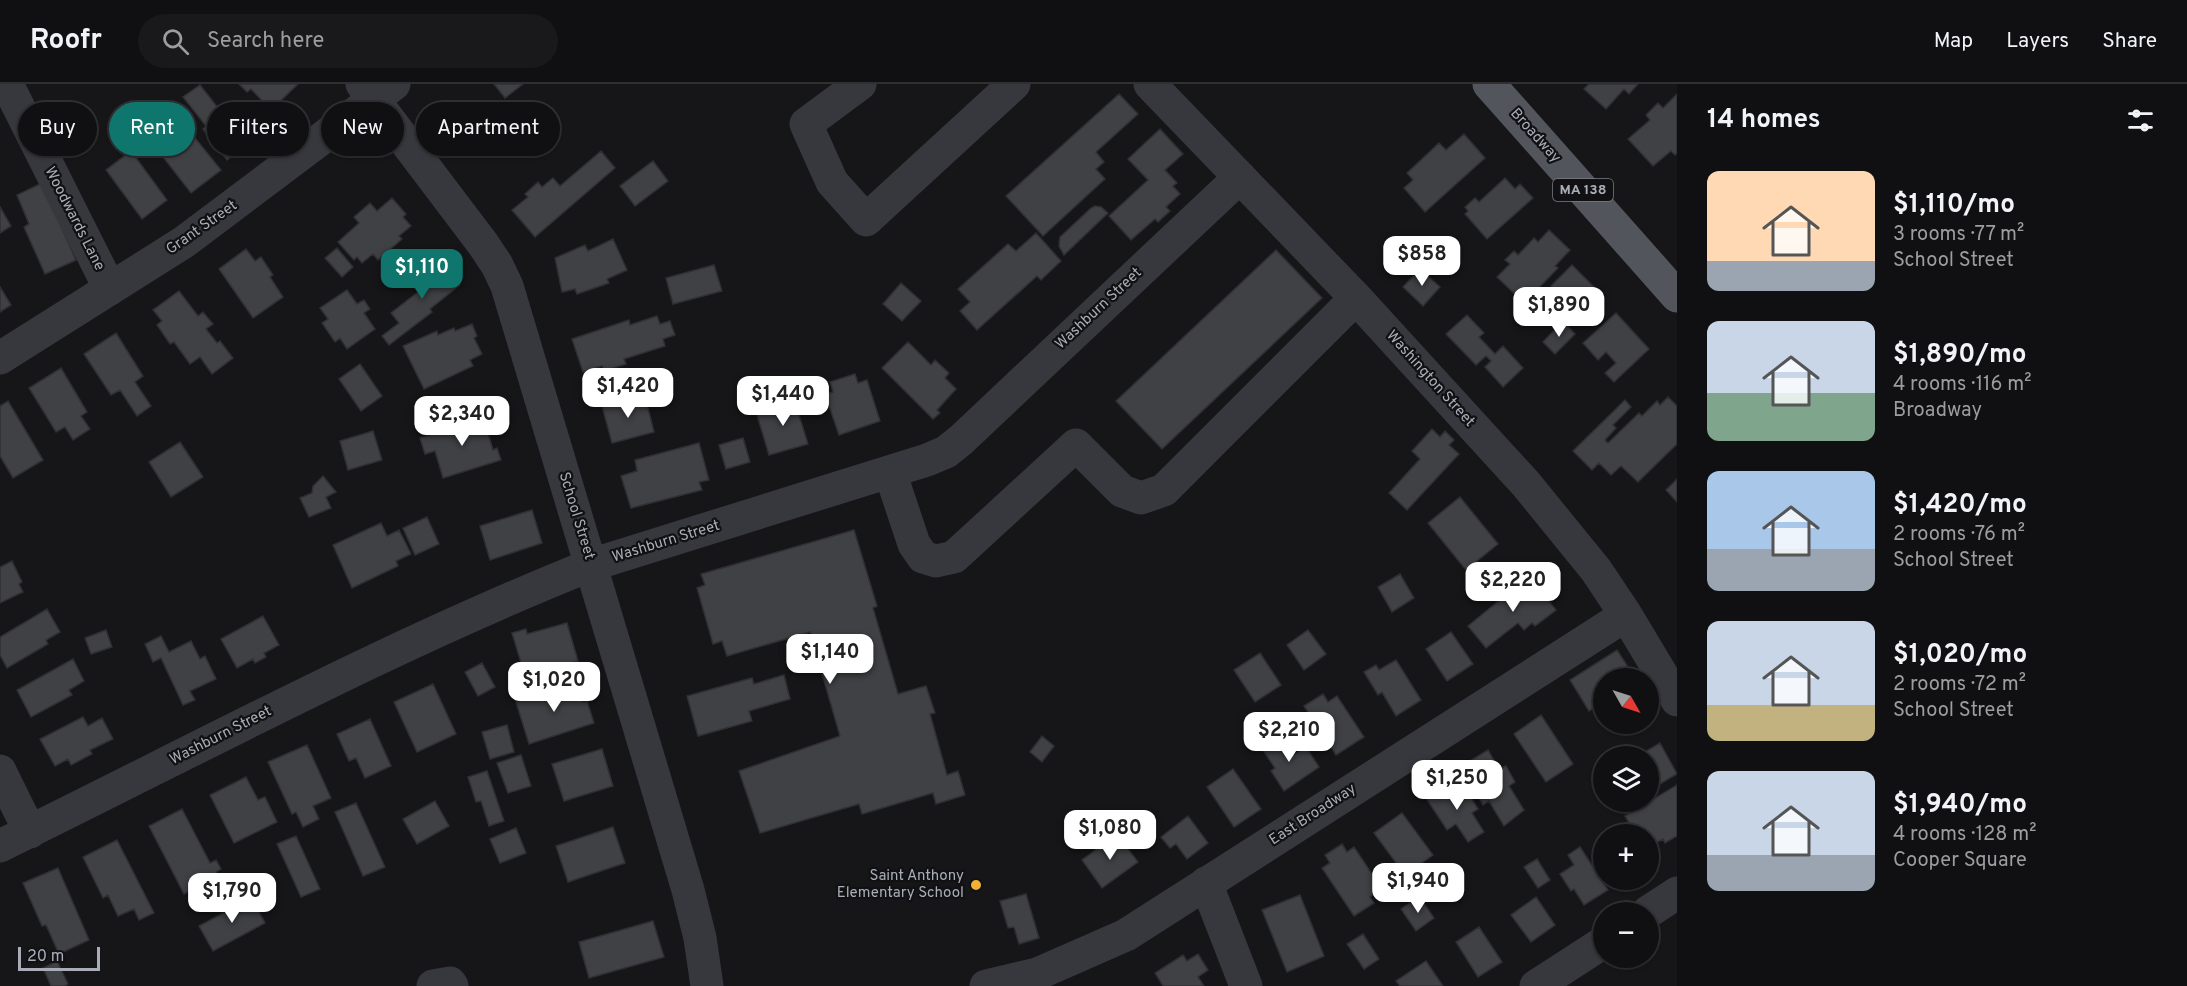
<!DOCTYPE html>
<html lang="en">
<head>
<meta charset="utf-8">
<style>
	body { margin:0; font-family:Overpass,sans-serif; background:#19191b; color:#f1f3f6; height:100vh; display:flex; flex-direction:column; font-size:22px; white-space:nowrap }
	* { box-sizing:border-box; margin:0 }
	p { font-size:20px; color:#9c9d9f }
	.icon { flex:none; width:33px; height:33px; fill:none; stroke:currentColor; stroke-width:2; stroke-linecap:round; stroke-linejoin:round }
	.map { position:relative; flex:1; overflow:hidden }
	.sheet { display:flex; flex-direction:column; background:#101012; width:510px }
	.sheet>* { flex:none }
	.banner { position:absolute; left:18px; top:18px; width:570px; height:54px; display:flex; gap:12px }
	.needle { width:39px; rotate:129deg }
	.tools { position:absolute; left:1593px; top:584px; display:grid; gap:12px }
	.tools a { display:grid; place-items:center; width:66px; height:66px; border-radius:50%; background:#101012; box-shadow:0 2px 4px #0004,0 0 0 2px #303032; font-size:30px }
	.scale { position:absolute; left:18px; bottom:15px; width:82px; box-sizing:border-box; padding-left:6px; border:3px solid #a8adb8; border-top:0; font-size:16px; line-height:21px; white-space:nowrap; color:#a8adb8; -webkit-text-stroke:4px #111113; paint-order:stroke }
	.price { position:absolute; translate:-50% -51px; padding:0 14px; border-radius:12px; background:#fff; color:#222; font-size:20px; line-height:39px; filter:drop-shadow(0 2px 3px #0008) }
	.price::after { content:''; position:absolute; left:50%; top:36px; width:18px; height:14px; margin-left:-9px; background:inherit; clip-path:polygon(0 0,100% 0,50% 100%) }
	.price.selected { background:#0f766e; color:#fff }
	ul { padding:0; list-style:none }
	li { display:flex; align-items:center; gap:18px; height:150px; padding:0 30px }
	li span { display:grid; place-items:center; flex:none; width:168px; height:120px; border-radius:12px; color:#555 }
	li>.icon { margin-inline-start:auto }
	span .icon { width:72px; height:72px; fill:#fffc; stroke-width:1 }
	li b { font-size:26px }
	h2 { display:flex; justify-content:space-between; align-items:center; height:72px; padding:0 30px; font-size:26px }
	.tag { padding:0 21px; border-radius:27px; background:#101012; box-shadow:0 2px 4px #0004,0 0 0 2px #303032; font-size:21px; line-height:54px }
	.tag.selected { background:#0f766e; color:#fff }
	header { display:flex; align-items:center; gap:36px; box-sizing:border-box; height:84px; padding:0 30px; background:#101012; border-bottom:2px solid #303032 }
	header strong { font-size:28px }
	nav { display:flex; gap:33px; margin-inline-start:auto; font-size:21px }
	.search { width:420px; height:54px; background:#19191b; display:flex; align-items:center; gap:15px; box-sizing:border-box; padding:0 21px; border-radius:33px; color:#9c9d9f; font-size:22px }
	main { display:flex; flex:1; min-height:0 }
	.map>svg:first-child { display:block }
</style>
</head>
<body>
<header>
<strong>Roofr</strong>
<div class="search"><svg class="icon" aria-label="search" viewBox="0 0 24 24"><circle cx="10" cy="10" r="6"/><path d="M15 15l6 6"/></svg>Search here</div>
<nav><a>Map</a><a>Layers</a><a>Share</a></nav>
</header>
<main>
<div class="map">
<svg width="1677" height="902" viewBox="0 0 1677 902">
	<rect width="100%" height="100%" fill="#161618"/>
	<path fill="#404145" stroke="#303034" stroke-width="1.5" d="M239,0H298L271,26L251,5L247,8Z
		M494,0H523L505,14Z
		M1589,0H1638L1629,10L1624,5L1606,25L1584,5Z
		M200,1L222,29L228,25L252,57L227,76L203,45L206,42L183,13Z
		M1119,10L1138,30L1096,68L1104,78L1096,85L1105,95L1043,152L1006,112Z
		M1677,10V69L1675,71L1671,67L1653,82L1628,55L1650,36L1646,31L1658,19L1663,24Z
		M59,28L70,51L54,59L43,36Z
		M170,28L188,51L191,49L221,86L191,109L163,73L173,66L153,42Z
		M1160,45L1183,70L1165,86L1177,99L1173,102L1180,110L1166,123L1170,127L1158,138L1155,135L1131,156L1109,132L1148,96L1128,75Z
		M1464,50L1485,74L1425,128L1404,104L1413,96L1407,89L1439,59L1446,66Z
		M131,67L167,116L142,135L106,86Z
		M601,67L615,84L535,153L512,126L528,113L525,110L538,98L542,103L553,94L560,102Z
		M653,77L668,97L635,122L620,102Z
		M1505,94L1515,105L1520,100L1533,114L1487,155L1465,130L1468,127L1465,123L1475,114L1479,118Z
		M42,99L76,176L45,190L24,143L29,140L17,111Z
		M392,114L406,130L403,133L411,142L399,152L402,155L378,176L373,170L362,179L357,173L354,176L338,158L359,139L354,133L370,119L377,127Z
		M1095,122L1101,123L1108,129L1064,171L1059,162L1060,153L1091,124Z
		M0,123L11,142L0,149Z
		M1549,146L1570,166L1555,182L1558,184L1532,211L1528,207L1520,215L1497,193L1510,180L1505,176L1514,167L1518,171L1534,154L1538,158Z
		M1036,149L1061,177L1041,196L1037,192L977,246L960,227L970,218L958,205L1008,160L1016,167Z
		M613,155L627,186L607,195L609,199L577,210L575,205L562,208L555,174L585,161L588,167Z
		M337,164L353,183L342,193L325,174Z
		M246,165L255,177L261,173L273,191L270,193L283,213L253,234L219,185Z
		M1276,166L1322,214L1162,365L1116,317Z
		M429,179L435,185L443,179L460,201L430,225L432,228L389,261L382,252L399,239L391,229L418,208L412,201L422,193L418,188Z
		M714,181L722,207L673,220L666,194Z
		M1572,181L1602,211L1581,233L1575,228L1568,235L1559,226L1567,219L1551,202Z
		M1420,185L1440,203L1423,222L1403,203Z
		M901,199L921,217L902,237L883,220Z
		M0,203L11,221L0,228Z
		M347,206L357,220L364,216L370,225L364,229L375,245L347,265L340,254L335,258L322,239L328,235L320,224Z
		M179,207L198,232L203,228L213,240L206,245L217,259L220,257L233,274L212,290L200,273L190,280L174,258L170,260L157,241L162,237L153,226Z
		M1616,229L1649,265L1614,298L1605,289L1616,279L1606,268L1598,276L1583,259Z
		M1467,231L1484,249L1479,253L1495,270L1503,262L1523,284L1503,303L1485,283L1491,277L1486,272L1476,281L1446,250Z
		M657,232L660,240L670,237L675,251L663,255L665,262L624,275L626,280L604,287L602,282L583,288L572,255L629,236L630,241Z
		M1563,237L1575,250L1555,270L1543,258Z
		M472,240L477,252L474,254L482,270L470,276L473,282L424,305L403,262L437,247L438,251L454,244L455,247Z
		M116,249L143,292L135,298L151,322L137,332L120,306L111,311L84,270Z
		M908,258L931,281L935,276L949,289L945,294L956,305L937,326L940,329L933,335L882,284Z
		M360,280L382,312L361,327L339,295Z
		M61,284L87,328L81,332L90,345L73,356L65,343L56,348L29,304Z
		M855,290L858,299L867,296L880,337L839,351L825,310L833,308L830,298Z
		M645,312L654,348L612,359L602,322Z
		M793,312L808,360L769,371L757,331L779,323L777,317Z
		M1668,313L1677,322V360L1638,398L1621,382L1611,391L1599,379L1592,386L1573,367L1625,316L1631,323L1613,341L1616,344L1605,356L1608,359L1639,329L1642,332L1657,317L1660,321Z
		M8,317L43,376L13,394L0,372V322Z
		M482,329L493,366L497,364L501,376L443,394L435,367L425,370L420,354L471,339L470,333Z
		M1432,345L1440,353L1445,347L1454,356L1449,361L1459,370L1407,426L1389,409L1420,375L1412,367Z
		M373,347L382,376L348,386L340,357Z
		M743,354L750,378L726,385L719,361Z
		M180,358L203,393L171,413L149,378Z
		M699,359L709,396L699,398L702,406L631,424L621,392L637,387L635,376Z
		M323,392L336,408L326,413L331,424L309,433L300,414L312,409L313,402Z
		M1677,395V418L1666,406Z
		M1460,413L1498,460L1466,486L1428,439Z
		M532,426L542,459L490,476L480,442Z
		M427,433L439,460L415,471L403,444Z
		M381,439L387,452L399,446L411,470L396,477L398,482L352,504L333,461Z
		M854,446L877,522L873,524L898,610L926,602L935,629L930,630L947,691L958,687L965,711L936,720L933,709L862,730L859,720L760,749L739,687L840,652L810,548L727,572L722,557L713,560L697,504L705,501L701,490Z
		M12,477L22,498L19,500L23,508L0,519V483Z
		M1400,490L1414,514L1392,528L1378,503Z
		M1529,492L1556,526L1535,542L1532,539L1524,546L1518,539L1486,564L1468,542Z
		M47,525L60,548L46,556L48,560L7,584L0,571V553Z
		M263,532L279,561L264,569L266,573L255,579L253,575L237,584L221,555Z
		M567,539L578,577L525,592L512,549L526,545L527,550Z
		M106,546L112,563L91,570L85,554Z
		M1308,546L1326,570L1304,586L1287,561Z
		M1451,548L1473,580L1447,597L1426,565Z
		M161,552L169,568L191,557L200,575L205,572L216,595L190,607L195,616L183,621L161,574L153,578L145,560Z
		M1617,566L1635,594H1604V617L1589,627L1570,596Z
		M1260,569L1281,601L1255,618L1234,586Z
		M73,575L84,597L69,606L72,611L31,633L17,606Z
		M1396,576L1421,616L1396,632L1382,608L1378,611L1364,588L1376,581L1379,586Z
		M482,579L495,603L478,612L465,588Z
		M784,591L790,615L749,627L752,637L698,652L687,612L752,594L754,600Z
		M577,598L583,618L587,617L594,639L529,660L516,618Z
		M433,600L456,650L417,668L394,618Z
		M1323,610L1328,618L1337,612L1364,653L1336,671L1304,622Z
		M1541,631L1573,680L1546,698L1514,650Z
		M83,633L88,642L102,634L113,655L90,666L92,670L71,681L68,675L55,682L40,655Z
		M370,635L391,682L365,694L356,674L349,677L337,650Z
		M507,641L514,668L490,675L482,648Z
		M1042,652L1054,662L1042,678L1030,668Z
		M1282,652L1295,670L1306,663L1319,683L1284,707L1271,687L1275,684L1262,665Z
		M1660,659L1677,690L1648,707V672H1638Z
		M307,661L331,714L313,722L319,735L303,743L296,728L292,730L268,678Z
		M602,665L613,702L564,717L552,680Z
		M1488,666L1499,685L1506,682L1515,698L1509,702L1524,726L1504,742L1489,717L1483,721L1472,702L1477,699L1465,680Z
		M521,671L531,702L508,709L497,679Z
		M1233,685L1261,725L1234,743L1207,703Z
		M487,687L504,737L489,742L481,717L476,718L468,693Z
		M246,693L258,716L265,713L277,738L234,759L210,711Z
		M1677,701V752L1665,759L1663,755L1648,763V750H1636L1625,732Z
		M1446,702L1451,710L1464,702L1478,725L1472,729L1484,748L1468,758L1456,740L1447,746L1426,714Z
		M435,717L449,742L417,760L403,735Z
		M356,719L385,783L363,792L335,728Z
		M182,725L210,779L216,776L221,785L216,788L218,792L184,810L149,742Z
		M1402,729L1433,771L1405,791L1374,749Z
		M1188,732L1208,759L1187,775L1176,760L1170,764L1161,753Z
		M613,743L625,779L568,798L556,762Z
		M516,744L526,769L500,779L490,755Z
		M1117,750L1138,778L1102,804L1082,776Z
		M296,752L320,805L301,813L277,760Z
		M117,756L154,829L139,836L134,825L118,832L108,811L103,814L83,773Z
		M1342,760L1347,768L1354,763L1382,805L1370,813L1374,819L1354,832L1322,784L1330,779L1325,771Z
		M1580,763L1608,806L1584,821L1574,805L1571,807L1560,790L1574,781L1568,771Z
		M1537,775L1550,796L1538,804L1524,783Z
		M58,784L89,856L59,870L46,841L42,842L23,799Z
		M1026,810L1039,854L1019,860L1014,843L1008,844L1000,817Z
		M1300,811L1324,872L1287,888L1262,826Z
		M1419,812L1434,834L1416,847L1401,825Z
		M1536,813L1555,841L1531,858L1511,831Z
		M251,814L265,839L213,867L199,842Z
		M653,837L664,873L589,894L579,858Z
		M1479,843L1502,878L1478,893L1456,858Z
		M1363,850L1379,875L1364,885L1347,860Z
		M1198,870L1208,886L1198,893L1204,902H1163L1155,889L1183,871L1187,877Z
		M57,877L68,900L65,902H51L43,884Z
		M1426,877L1443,902H1400L1396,897Z"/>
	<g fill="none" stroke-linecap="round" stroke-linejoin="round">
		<path stroke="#37383d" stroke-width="33" d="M7,0L110,205
			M362,0L483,160L497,181L507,202L688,806L700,854L707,902
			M860,0L806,40L832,98L866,136L1014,0
			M1150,0L1356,214L1526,400L1596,486L1626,531L1677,616
			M0,274L184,158L394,0
			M890,388L914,460L923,473L936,477L954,473L1076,361L1122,407L1141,414L1164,406L1356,214
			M0,687L30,748
			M0,762C196,666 388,562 591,481L927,376L946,368L961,356L1240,93
			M1206,799L1246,902
			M1648,828L1677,809
			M433,902L450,899L452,902
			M986,902L1037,890L1126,851L1626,531
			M1536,902L1604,858"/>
		<path stroke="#53555c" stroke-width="33" d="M1489,0L1677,212"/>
	</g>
	<circle fill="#f2b134" stroke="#111113" stroke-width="2" cx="976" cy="801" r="6"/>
	<g text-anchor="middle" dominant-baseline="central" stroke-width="4.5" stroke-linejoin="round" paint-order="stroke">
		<rect fill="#111113" stroke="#7b7e86" stroke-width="1.5" x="1553" y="95" width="60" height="22" rx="4.5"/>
		<g font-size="14" font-weight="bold" fill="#a8adb8">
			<text x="1583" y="106">MA 138</text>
		</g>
		<g font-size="15" fill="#a8adb8" stroke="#111113">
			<text transform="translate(1535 52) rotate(48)">Broadway</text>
			<text transform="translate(74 135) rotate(63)">Woodwards Lane</text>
			<text transform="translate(202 144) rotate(-35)">Grant Street</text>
			<text transform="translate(1099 225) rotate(-43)">Washburn Street</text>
			<text transform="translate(1430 295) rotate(48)">Washington Street</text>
			<text transform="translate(576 432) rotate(73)">School Street</text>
			<text transform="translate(666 458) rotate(-17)">Washburn Street</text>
			<text transform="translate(221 652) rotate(-27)">Washburn Street</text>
			<text transform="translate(1313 731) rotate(-33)">East Broadway</text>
		</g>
		<g font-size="15" fill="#a8adb8" stroke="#111113" text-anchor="end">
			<text x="964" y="792">Saint Anthony<tspan x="964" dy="17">Elementary School</tspan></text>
		</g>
	</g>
</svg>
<div class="tools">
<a><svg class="needle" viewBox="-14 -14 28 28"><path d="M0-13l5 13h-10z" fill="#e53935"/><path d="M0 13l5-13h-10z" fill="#9c9d9f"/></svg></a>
<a><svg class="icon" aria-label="layers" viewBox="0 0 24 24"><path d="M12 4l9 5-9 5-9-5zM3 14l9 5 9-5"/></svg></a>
<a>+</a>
<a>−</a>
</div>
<div class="scale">20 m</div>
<b class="price" style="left:1422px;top:203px">$858</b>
<b class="price selected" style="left:422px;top:216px">$1,110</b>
<b class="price" style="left:1559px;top:254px">$1,890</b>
<b class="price" style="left:628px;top:335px">$1,420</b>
<b class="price" style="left:783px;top:343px">$1,440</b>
<b class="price" style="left:462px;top:363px">$2,340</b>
<b class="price" style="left:1513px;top:529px">$2,220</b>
<b class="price" style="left:830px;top:601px">$1,140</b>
<b class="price" style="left:554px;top:629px">$1,020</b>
<b class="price" style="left:1289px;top:679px">$2,210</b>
<b class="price" style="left:1457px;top:727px">$1,250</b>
<b class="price" style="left:1110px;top:777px">$1,080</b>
<b class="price" style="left:1418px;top:830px">$1,940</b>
<b class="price" style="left:232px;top:840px">$1,790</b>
<div class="banner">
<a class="tag">Buy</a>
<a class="tag selected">Rent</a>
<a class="tag">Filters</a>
<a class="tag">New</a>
<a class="tag">Apartment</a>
</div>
</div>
<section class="sheet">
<h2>14 homes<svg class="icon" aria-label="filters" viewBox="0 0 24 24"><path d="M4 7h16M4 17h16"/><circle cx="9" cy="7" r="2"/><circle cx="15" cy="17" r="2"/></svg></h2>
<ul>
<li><span style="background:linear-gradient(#ffd9b3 75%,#9aa5b1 0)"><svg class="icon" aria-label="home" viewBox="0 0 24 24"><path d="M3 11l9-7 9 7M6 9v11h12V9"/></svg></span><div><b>$1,110/mo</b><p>3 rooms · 77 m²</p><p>School Street</p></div></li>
<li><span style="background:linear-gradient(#c9d6e8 60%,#7fa58c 0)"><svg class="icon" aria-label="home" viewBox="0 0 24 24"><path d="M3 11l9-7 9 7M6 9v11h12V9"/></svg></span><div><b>$1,890/mo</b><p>4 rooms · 116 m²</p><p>Broadway</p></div></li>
<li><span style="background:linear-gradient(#a9c7e8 65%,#9aa5b1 0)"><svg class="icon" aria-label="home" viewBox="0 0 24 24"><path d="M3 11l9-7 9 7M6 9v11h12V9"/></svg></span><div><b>$1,420/mo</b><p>2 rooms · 76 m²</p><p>School Street</p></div></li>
<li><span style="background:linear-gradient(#c9d6e8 70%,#c2b280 0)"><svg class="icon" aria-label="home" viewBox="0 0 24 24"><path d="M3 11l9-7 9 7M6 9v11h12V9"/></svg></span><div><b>$1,020/mo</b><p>2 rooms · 72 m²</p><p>School Street</p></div></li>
<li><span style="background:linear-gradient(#c9d6e8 70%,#9aa5b1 0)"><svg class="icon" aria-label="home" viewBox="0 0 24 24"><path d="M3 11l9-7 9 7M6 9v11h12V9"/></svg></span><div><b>$1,940/mo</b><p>4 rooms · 128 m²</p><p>Cooper Square</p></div></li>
</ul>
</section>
</main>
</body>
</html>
